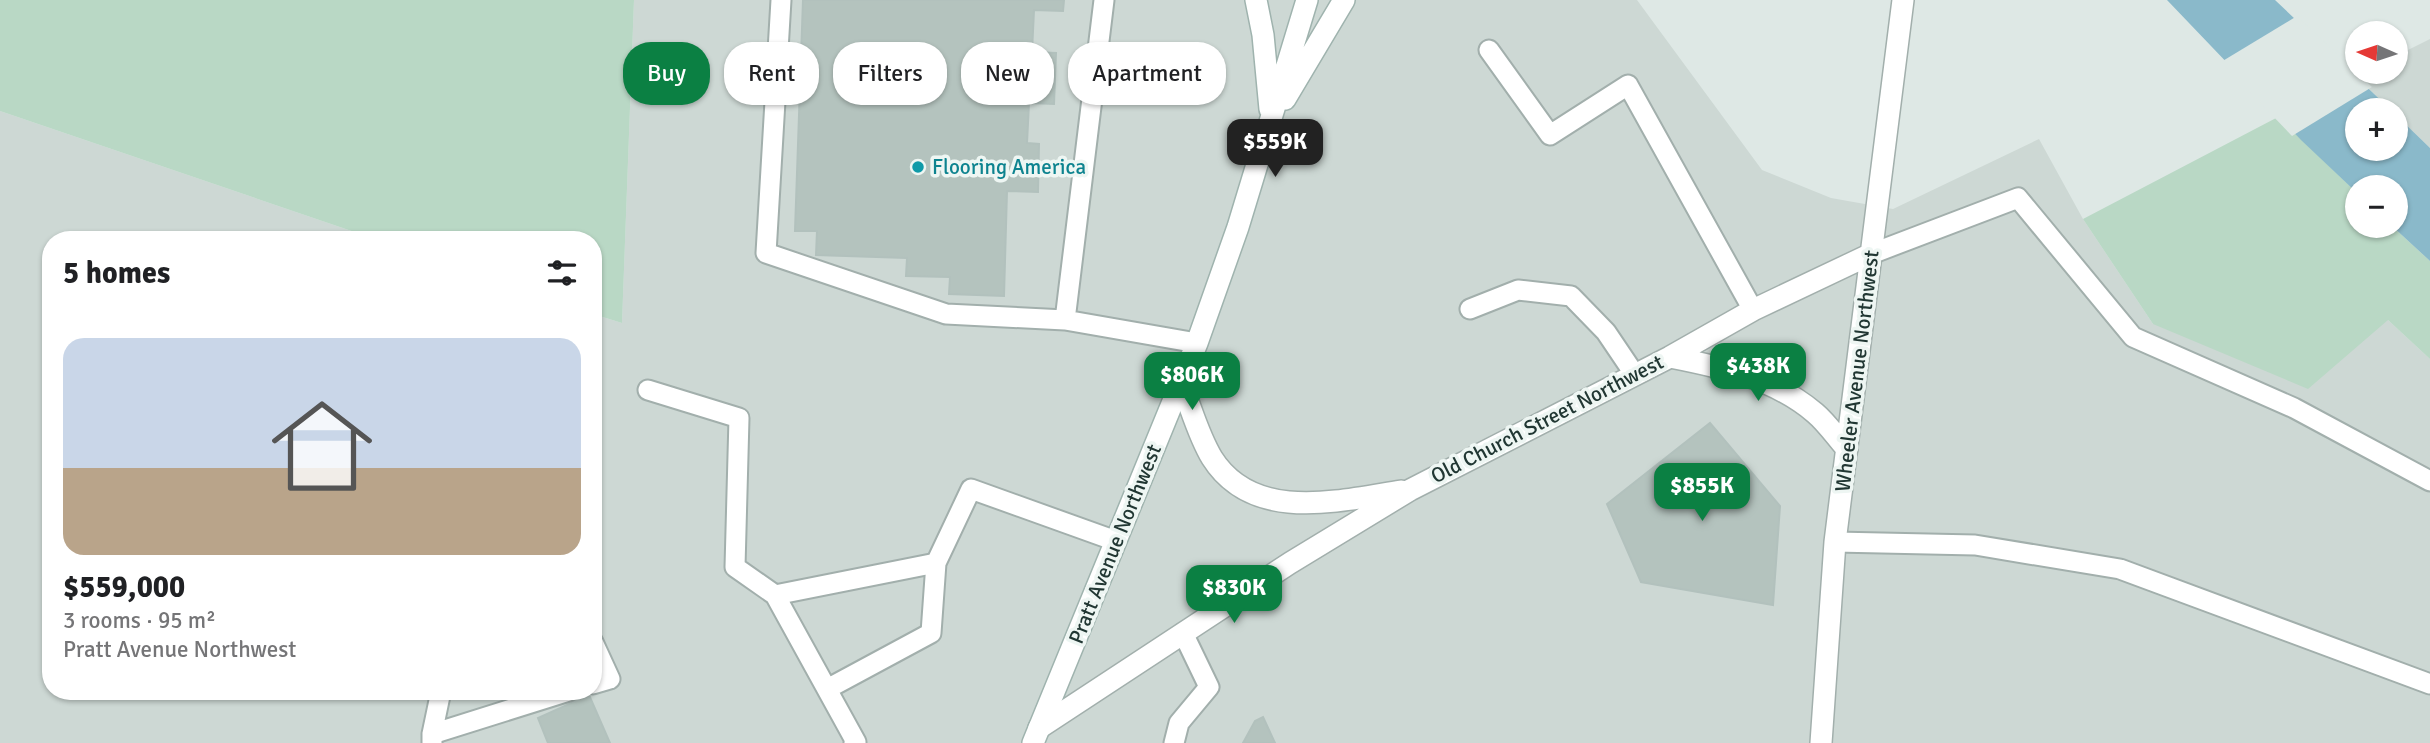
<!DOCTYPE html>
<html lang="en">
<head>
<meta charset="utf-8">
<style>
	body { margin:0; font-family:Signika,sans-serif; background:#f2f2f2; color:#202124; height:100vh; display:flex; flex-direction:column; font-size:26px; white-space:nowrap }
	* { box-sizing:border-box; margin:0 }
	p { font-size:23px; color:#757577 }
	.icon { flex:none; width:38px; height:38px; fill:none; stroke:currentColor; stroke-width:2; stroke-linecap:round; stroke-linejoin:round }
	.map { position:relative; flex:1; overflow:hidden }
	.panel { position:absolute; left:42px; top:231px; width:560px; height:469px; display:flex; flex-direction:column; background:#fff; border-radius:28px; box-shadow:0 2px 5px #0004 }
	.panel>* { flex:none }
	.banner { position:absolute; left:623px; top:42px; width:665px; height:63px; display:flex; gap:14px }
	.needle { width:46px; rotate:273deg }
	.buttons { position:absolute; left:2345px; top:21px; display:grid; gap:14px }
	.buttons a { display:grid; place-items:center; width:63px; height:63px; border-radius:50%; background:#fff; box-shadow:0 2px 5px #0004; font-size:35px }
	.price { position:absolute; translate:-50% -60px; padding:0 16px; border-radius:14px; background:#0b8043; color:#fff; font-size:23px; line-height:46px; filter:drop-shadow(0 2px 4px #0008) }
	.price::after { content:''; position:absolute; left:50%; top:42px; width:21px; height:16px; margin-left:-10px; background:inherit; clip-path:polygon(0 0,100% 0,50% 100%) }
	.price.on { background:#222; color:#fff }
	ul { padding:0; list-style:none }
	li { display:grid; align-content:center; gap:14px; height:371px; padding:0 21px }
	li+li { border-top:2px solid #e0e0e0 }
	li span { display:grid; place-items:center; height:217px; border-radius:21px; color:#555 }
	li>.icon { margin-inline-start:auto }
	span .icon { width:126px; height:126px; fill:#fffc; stroke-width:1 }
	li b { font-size:30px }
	h2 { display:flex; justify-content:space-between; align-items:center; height:84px; padding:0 21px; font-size:30px }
	.pill { padding:0 24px; border-radius:28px; background:#fff; box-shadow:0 2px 5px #0004; font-size:24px; line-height:63px }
	.pill.on { background:#0b8043; color:#fff }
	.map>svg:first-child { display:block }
</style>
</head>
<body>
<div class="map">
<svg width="2430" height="743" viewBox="0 0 2430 743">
	<rect width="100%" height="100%" fill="#dee8e5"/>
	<path fill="#cdd8d4" d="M634,0H1637L1762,170L1831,198L1893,209L2039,139L2083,219L2153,324L2388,320L2430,359V743H0V111L378,240H51V691H593V314L622,323Z
		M2430,39V148L2396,115V110H2391L2355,76L2363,72H2396V56Z"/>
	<path fill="#b9d8c5" d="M0,0H634L622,323L593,314V240H378L0,111Z
		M2278,117L2357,193V226H2392L2430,261V359L2388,320L2308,389L2153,324L2083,219Z"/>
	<path fill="#8ab9ca" d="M2167,0H2275L2391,110H2357V149H2396V115L2430,148V261L2392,226H2396V187H2357V193L2301,140Z"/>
	<path fill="#dee8e5" d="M2297,16L2372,87L2292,136L2221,62Z"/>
	<path fill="#b4c3be" stroke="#b2c1bd" stroke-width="2" d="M803,0H1064L1063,11L1034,10L1032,52L1056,53L1054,104L1029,103L1027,143L1039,144L1038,192L1007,191L1004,296L949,294L950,277L906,276L907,258L816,255L817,231H795Z
		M1710,423L1780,506L1773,605L1641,582L1607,504Z
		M589,695L610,743H548L538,718Z
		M1263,717L1275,743H1243L1255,721Z"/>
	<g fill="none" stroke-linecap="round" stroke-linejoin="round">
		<g stroke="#a2afac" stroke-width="23">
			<path id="lane" d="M781,0L766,253L946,314L1065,320L1197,343
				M1489,50L1550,135L1628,85L1753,310
				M1871,254L2018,198L2133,337L2294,408L2430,481
				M1470,309L1518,290L1571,296L1606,332L1635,375
				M1065,320L1104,0
				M648,390L739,418L735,567L775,595L936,563L971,489L1116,541
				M1835,542L1975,545L2120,569L2430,684
				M775,595L856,742L854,743
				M593,642L610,679L593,684
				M827,689L931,633L936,563
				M432,734L569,691
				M432,742V734L441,691
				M1174,743L1179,723L1209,687L1183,633"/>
		</g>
		<g stroke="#a2afac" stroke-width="24">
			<path id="street" d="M1670,357C1721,367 1774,378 1815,413C1827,423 1837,438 1847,449
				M1181,383C1191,407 1198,435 1212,458C1253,523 1338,501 1401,491
				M1039,728L1290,563L1410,490L1670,357L1753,310L1871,254
				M1821,743L1835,542L1903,0"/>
		</g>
		<g stroke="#9fb3ae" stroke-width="24">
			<path id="secondary" d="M1256,0L1263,35L1270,109
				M1285,99L1344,0
				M1033,743L1197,343L1238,227L1307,0"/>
		</g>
		<use href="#lane" stroke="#fff" stroke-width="19"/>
		<use href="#street" stroke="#fff" stroke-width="21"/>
		<use href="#secondary" stroke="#fff" stroke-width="21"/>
	</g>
	<circle fill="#0f9aa8" stroke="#eef6f3" stroke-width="2.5" cx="918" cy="167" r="7"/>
	<g text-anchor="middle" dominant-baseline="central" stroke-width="7" stroke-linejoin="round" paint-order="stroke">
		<g font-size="21" fill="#0d838f" stroke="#eef6f3" text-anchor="start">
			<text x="932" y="167">Flooring America</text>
		</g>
		<g font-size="21" fill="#213733" stroke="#eef6f3">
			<text transform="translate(1857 371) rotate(-83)">Wheeler Avenue Northwest</text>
			<text transform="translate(1547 419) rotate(-27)">Old Church Street Northwest</text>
			<text transform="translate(1115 544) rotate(-68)">Pratt Avenue Northwest</text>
		</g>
	</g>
</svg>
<div class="buttons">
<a><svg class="needle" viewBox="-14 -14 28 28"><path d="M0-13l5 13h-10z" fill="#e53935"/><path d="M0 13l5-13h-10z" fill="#757577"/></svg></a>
<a>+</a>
<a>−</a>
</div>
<b class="price on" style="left:1275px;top:179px">$559K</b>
<b class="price" style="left:1758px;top:403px">$438K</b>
<b class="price" style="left:1192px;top:412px">$806K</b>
<b class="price" style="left:1702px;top:523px">$855K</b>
<b class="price" style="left:1234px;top:625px">$830K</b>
<div class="banner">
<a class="pill on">Buy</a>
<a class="pill">Rent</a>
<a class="pill">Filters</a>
<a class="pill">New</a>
<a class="pill">Apartment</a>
</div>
<section class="panel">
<h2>5 homes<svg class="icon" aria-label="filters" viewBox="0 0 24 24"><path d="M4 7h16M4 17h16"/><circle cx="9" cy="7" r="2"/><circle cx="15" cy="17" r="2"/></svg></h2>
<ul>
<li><span style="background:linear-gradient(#c9d6e8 60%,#b9a48a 0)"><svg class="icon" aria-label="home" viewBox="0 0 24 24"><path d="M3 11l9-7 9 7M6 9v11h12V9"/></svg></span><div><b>$559,000</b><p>3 rooms · 95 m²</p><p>Pratt Avenue Northwest</p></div></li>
</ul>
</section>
</div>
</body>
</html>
